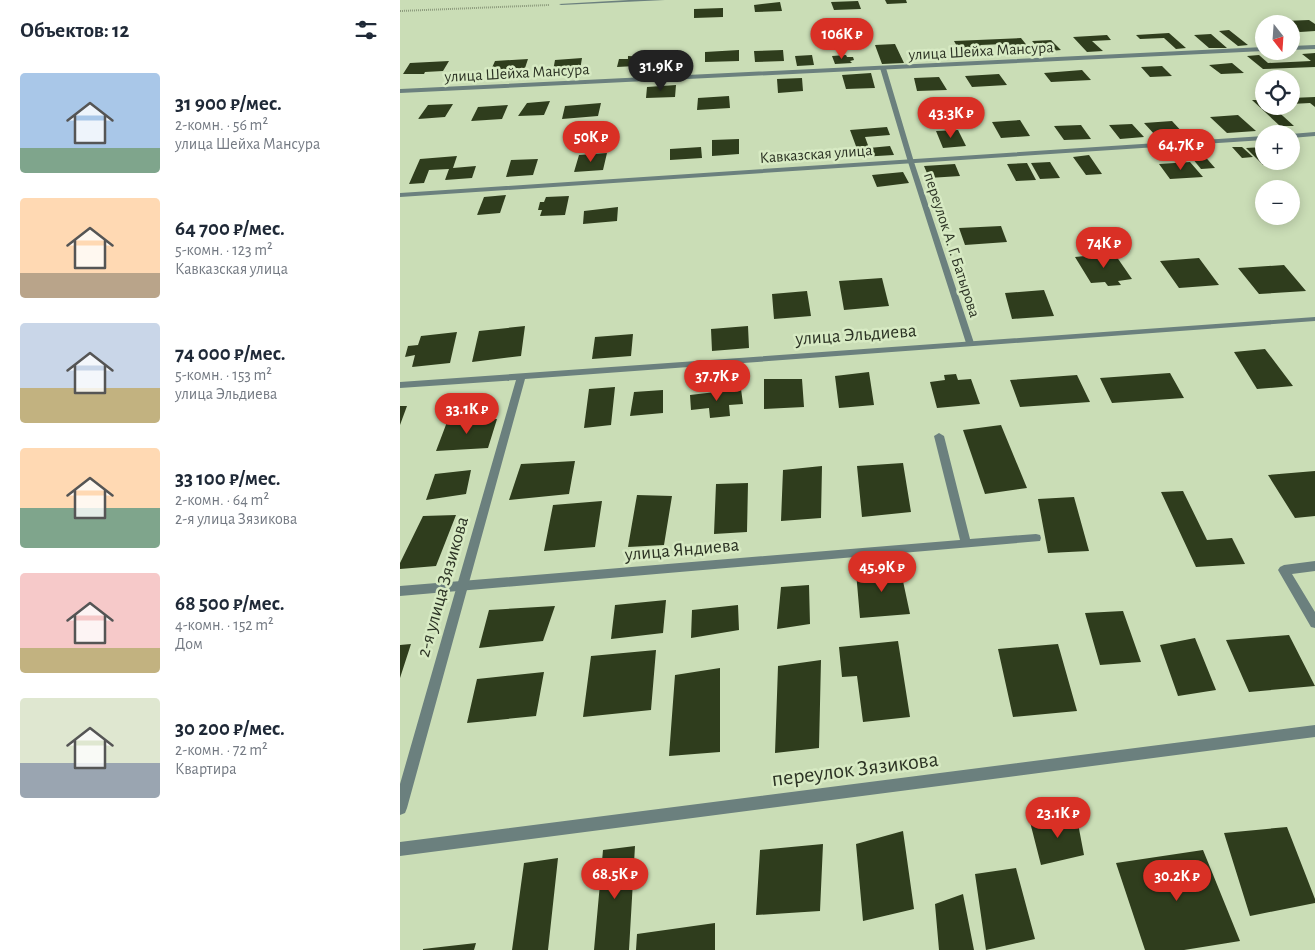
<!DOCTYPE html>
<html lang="ru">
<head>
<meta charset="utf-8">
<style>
	body { margin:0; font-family:"Alegreya Sans",sans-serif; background:#f6f6f7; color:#1f2937; height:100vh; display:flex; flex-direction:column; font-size:19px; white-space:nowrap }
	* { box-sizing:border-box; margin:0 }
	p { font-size:16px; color:#747a83 }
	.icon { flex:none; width:28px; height:28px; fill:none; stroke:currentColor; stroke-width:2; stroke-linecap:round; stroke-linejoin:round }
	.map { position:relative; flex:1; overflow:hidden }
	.drawer { display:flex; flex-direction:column; background:#fff; width:400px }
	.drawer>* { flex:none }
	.needle { width:32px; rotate:163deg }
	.controls { position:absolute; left:855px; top:15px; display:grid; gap:10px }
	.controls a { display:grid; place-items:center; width:45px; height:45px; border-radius:50%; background:#fff; box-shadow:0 2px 12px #0003; font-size:25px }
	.price { position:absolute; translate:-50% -42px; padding:0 11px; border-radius:18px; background:#d93025; color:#fff; font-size:16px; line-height:32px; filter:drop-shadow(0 1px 2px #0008) }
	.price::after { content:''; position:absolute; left:50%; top:30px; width:15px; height:11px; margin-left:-8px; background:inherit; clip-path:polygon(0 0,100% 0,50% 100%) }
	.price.current { background:#222; color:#fff }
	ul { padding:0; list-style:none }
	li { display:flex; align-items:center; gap:15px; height:125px; padding:0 20px }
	li span { display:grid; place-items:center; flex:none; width:140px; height:100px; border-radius:5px; color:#555 }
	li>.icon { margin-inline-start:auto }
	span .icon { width:60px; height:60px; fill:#fffc; stroke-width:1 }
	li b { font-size:21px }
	h2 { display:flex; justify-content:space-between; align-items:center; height:60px; padding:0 20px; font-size:21px }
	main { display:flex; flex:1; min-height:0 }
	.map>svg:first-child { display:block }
</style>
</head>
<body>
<main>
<section class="drawer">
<h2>Объектов: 12<svg class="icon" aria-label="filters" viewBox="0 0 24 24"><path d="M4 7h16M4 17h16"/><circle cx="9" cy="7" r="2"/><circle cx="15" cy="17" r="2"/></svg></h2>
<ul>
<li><span style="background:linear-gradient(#a9c7e8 75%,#7fa58c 0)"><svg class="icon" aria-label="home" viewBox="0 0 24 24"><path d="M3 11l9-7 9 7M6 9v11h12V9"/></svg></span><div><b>31 900 ₽/мес.</b><p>2-комн. · 56 m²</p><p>улица Шейха Мансура</p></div></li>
<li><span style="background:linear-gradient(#ffd9b3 75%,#b9a48a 0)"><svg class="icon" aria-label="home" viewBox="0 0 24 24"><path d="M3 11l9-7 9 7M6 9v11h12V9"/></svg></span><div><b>64 700 ₽/мес.</b><p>5-комн. · 123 m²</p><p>Кавказская улица</p></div></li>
<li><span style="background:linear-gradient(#c9d6e8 65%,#c2b280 0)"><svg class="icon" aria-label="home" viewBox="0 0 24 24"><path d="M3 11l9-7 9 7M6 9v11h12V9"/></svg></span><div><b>74 000 ₽/мес.</b><p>5-комн. · 153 m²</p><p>улица Эльдиева</p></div></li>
<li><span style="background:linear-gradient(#ffd9b3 60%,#7fa58c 0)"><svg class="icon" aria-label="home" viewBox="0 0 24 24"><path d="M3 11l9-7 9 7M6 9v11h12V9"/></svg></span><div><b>33 100 ₽/мес.</b><p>2-комн. · 64 m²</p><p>2-я улица Зязикова</p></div></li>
<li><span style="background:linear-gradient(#f6c9c9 75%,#c2b280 0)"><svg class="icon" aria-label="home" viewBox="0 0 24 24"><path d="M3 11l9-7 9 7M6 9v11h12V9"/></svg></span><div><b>68 500 ₽/мес.</b><p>4-комн. · 152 m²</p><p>Дом</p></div></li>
<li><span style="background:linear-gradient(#dfe7d0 65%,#9aa5b1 0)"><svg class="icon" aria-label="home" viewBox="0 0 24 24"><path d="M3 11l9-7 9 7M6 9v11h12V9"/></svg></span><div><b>30 200 ₽/мес.</b><p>2-комн. · 72 m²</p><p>Квартира</p></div></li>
</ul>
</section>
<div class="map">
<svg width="915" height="950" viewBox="0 0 915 950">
	<rect width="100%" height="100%" fill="#caddb6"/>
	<path fill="#2f3d1d" d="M485,0H506L507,3L487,4Z
		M458,1L461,9L434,10L431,2Z
		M380,2L382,11L355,12L354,5Z
		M323,8V17L294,18V9Z
		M909,20L915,24V31L900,32L891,26V24L884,21Z
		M829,30L848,45L838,46L819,31Z
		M769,33L786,48L776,49L764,38L740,39L736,35Z
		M811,34L827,48H809L794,35Z
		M707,35L711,40L692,41L703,51L687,52L673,37Z
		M621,38L633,53L612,54L604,44L580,45L587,56L563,57L554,41Z
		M651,40L661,50L642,52L632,41Z
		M495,44L504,63L482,64L475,45Z
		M339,50V61L305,62V52Z
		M383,50L384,61L355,62L354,51Z
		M915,53V67L863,69L847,56L859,55L868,63L911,61L902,54Z
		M412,55L414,65L397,66L395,56Z
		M446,55L447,57H453L454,60L450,61L452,63L435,64L432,56Z
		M228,56L250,57L248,69L235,70L236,66L217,67L219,59H228Z
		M182,58L180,70L153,71L155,60Z
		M128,59L125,68L91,70L95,61Z
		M49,61L43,71L25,72L24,74H3L10,63Z
		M832,63L844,73L821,74L809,65Z
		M762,66L772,76L750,77L741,67Z
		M682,70L691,80L651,82L644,73Z
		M471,73L475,88L446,89L442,75Z
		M599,74L607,85L572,87L565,76Z
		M539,77L547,90L517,91L514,78Z
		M402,78L403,91L378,93L377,79Z
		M276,85L275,97L246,98L247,87Z
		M329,96L330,108L297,110L298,98Z
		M915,97V107L910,103L891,104V98Z
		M852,100H864V106H872L894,126H880Z
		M150,101L144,115L118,116L127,103Z
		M201,103L198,116L162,119L165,106Z
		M53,104L45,117L18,119L28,105Z
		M108,105L102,119L71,121L78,107Z
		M838,115L856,131L827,133L810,117Z
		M620,120L630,136L601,138L592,122Z
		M772,121L784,134L755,135L744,123Z
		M732,124L744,137L720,139L709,125Z
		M681,125L691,139L664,140L654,126Z
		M487,127L490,135L465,137L469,148L490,146L494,155L460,157L450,130Z
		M558,130L566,146L543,148L536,131Z
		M339,139V154L312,156V140Z
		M301,147L302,158L270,160V149Z
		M832,147H842L853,157L842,158Z
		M864,147V161L887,163L863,165L846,148Z
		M207,153L203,170L174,172L179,155Z
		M788,153H802L815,168L801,169Z
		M689,155L702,174L686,175L673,157Z
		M57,156L53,168L76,166L72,178L45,180L49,169L29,170L24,183L9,184L20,159Z
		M138,159L133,175L106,177L111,160Z
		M650,162L660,178L640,179L631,163Z
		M790,162L803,177L770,179L759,164Z
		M627,163L636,180L616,181L607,164Z
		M555,164L560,176L529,178L524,166Z
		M503,172L509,183L477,187L472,175Z
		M106,195L100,213L77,215L84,197Z
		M169,196L165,215L140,216L142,210H138L140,202H144L146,197Z
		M218,207L217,221L183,224L184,211Z
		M601,226L607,242L565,245L559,228Z
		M714,253L732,279L718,281L721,285L708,286L705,282L691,283L675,257Z
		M799,258L819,285L779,288L760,261Z
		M884,265L906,291L859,294L838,268Z
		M482,278L489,306L444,310L439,281Z
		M644,290L654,316L612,319L605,293Z
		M407,291L411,316L374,319L372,294Z
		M125,326L121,356L72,362L79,331Z
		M348,326L349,348L312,351L311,329Z
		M57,332L50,363L12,367L15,355L5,357L8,346L18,345L21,336Z
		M233,334L231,356L192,359L195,337Z
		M865,349L893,386L857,389L834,352Z
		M469,372L474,405L439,408L435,376Z
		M770,373L784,398L712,403L700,378Z
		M556,374L558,380L571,379L580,404L537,408L530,382L545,380L544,375Z
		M677,375L690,402L620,407L610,380Z
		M364,379H402L404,407L364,409Z
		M215,387L211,425L184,428L189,389Z
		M341,389L343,404L329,405L330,416L310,418L309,408L291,410L290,395Z
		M263,390V413L230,416L234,392Z
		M0,406H7L0,425Z
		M80,417L79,420L97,419L88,448L36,451L47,422Z
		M601,425L627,488L585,494L563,430Z
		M175,461L169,494L109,500L121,464Z
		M503,463L511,512L462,517L457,466Z
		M422,466L421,518L381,521L383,470Z
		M71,470L66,494L26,500L35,474Z
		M915,471V516L895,518L868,475Z
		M348,483L347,532L314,534L316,484Z
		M783,491L807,540L832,538L845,564L796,567L761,492Z
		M237,495L272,496L264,545L228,547Z
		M674,497L689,551L648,553L638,499Z
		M202,501L195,547L144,551L153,505Z
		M56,515L36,566L0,569V563L23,516Z
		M500,567L510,614L460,618L456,572Z
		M409,585L410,624L377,629L381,587Z
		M266,600L263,633L211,639L215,605Z
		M338,605L339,630L291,638L292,610Z
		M155,606L143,641L79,648L89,610Z
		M723,611L741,662L700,665L685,613Z
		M889,635L915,686L849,692L826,640Z
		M795,638L816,690L778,696L760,645Z
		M498,641L510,717L463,722L457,676L442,677L439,647Z
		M11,644L0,678V645Z
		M658,644L677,711L613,717L598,649Z
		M256,650L251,710L183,717L191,656Z
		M421,660L419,748L375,753L378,666Z
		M320,668V752L269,756L275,675Z
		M144,672L136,716L67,723L77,679Z
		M676,813L684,855L641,865L630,822Z
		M887,827L915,899V903L850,916L824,833Z
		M503,831L514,909L463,921L456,844Z
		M423,844L420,911L356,915L360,850Z
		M235,846L229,950H194L203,850Z
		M803,850L840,941L784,950H745L716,863Z
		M158,858L148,950H112L124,863Z
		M616,868L635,939L586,950L575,874Z
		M563,894L574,950H539L535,904Z
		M315,923V950H236L237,934Z
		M76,943L74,950H23V949Z"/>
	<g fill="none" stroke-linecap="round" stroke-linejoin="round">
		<path stroke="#8d9b7d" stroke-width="2" stroke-dasharray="1 1" stroke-linecap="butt" d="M0,11L149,5"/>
		<path fill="#6b807e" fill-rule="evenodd" d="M483,66L486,68L514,162L574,343L573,345H567L566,343L508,162L480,68Z
			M539,433L544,436L570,539L636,534L640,535L641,538L640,541L0,596V586L560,540L534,436Z
			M915,725V737L0,856V842Z"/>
		<path fill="#6b807e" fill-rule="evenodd" d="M229,0H265L161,5L159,4Z
			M915,45V49L891,50V46Z
			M864,47V51L0,93V89Z
			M915,132V136L891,138V134Z
			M864,136V140L0,197V193Z
			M915,317V321L125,379L7,808L5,813L0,815V784L116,380L0,388V382Z
			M915,561V571L892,574L915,612V628L911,627L878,570L880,567L884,565Z"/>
	</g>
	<g text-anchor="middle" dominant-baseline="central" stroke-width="5" stroke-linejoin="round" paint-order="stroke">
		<g font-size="16" fill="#2c3324" stroke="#d7eac3">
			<text transform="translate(581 51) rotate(-3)">улица Шейха Мансура</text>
			<text transform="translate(117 73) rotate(-3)">улица Шейха Мансура</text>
			<text transform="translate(416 154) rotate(-4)">Кавказская улица</text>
			<text transform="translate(552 245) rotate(72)">переулок А. Г. Батырова</text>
		</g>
		<g font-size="19" fill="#2c3324" stroke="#d7eac3">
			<text transform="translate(456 335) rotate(-4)">улица Эльдиева</text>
			<text transform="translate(282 550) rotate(-5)">улица Яндиева</text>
			<text transform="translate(43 587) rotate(-74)">2-я улица Зязикова</text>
		</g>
		<g font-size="22" fill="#2c3324" stroke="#d7eac3">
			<text transform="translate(455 769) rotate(-7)">переулок Зязикова</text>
		</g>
	</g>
</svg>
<div class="controls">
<a><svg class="needle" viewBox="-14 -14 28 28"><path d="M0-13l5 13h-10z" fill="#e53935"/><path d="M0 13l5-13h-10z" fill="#747a83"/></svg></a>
<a><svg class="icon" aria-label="locate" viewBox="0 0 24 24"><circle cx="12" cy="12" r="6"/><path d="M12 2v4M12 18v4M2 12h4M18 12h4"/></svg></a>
<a>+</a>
<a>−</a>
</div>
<b class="price" style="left:442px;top:60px">106K ₽</b>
<b class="price current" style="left:261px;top:92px">31.9K ₽</b>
<b class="price" style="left:551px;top:139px">43.3K ₽</b>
<b class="price" style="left:191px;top:163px">50K ₽</b>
<b class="price" style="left:781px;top:171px">64.7K ₽</b>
<b class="price" style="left:704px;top:269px">74K ₽</b>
<b class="price" style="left:317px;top:402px">37.7K ₽</b>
<b class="price" style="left:67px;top:435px">33.1K ₽</b>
<b class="price" style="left:482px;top:593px">45.9K ₽</b>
<b class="price" style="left:658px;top:839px">23.1K ₽</b>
<b class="price" style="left:215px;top:900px">68.5K ₽</b>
<b class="price" style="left:777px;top:902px">30.2K ₽</b>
</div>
</main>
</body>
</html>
